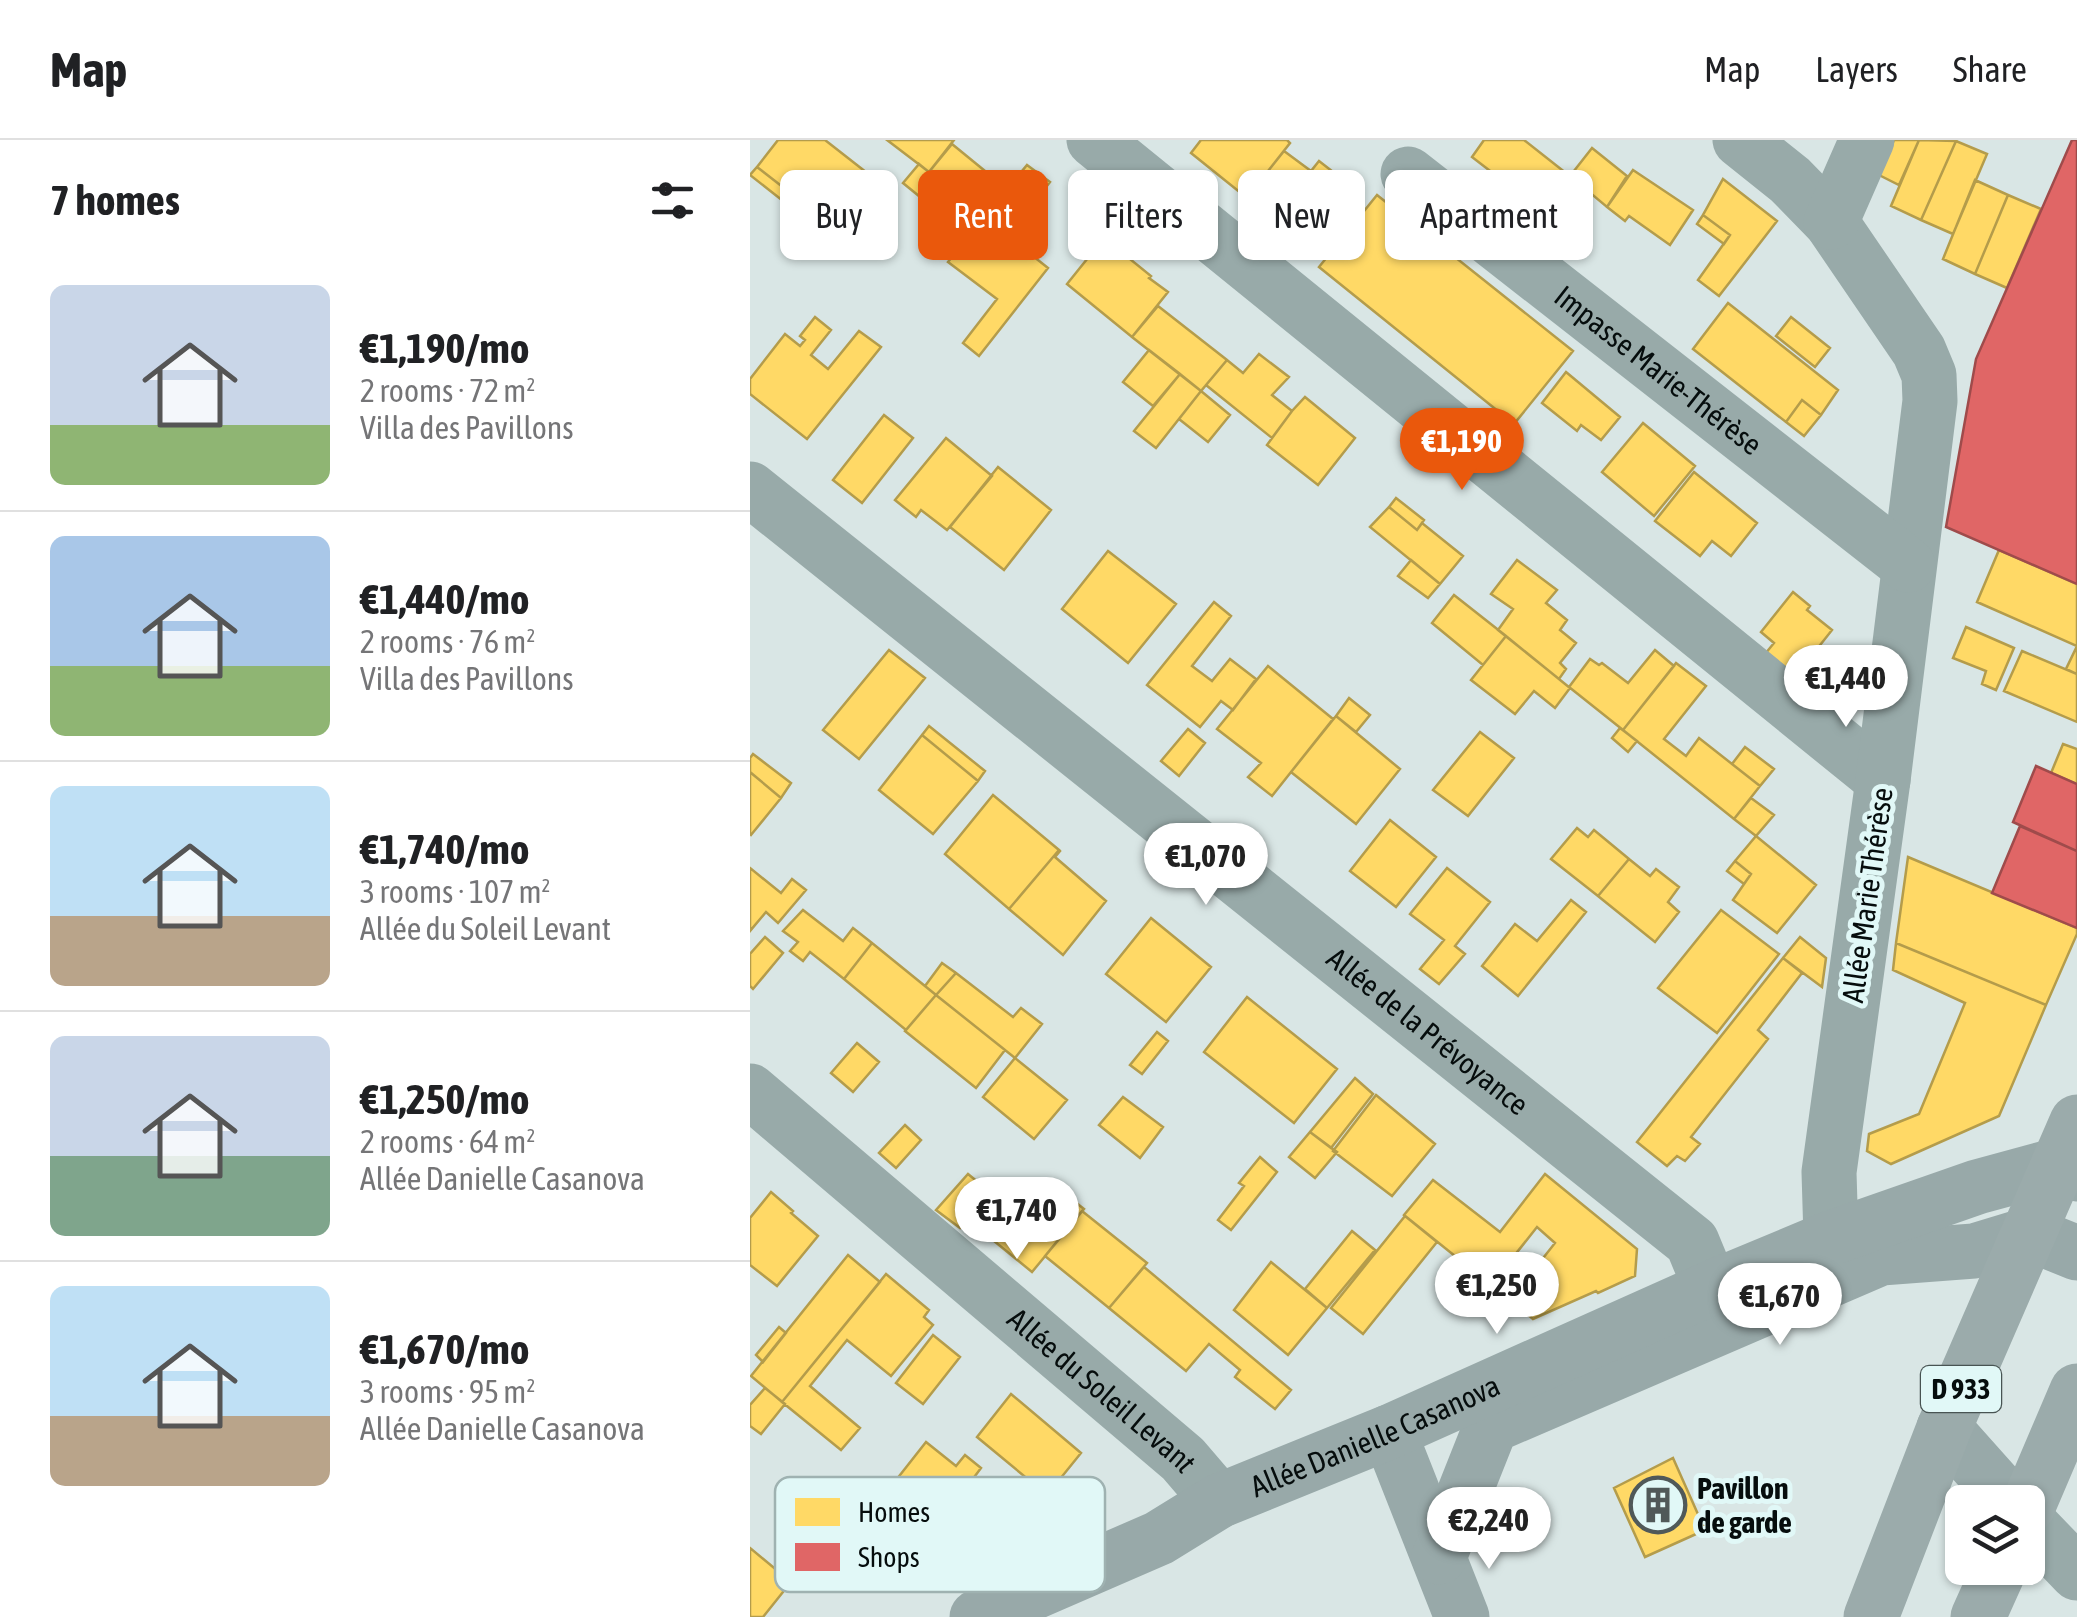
<!DOCTYPE html>
<html lang="en">
<head>
<meta charset="utf-8">
<style>
	body { margin:0; font-family:"Asap Condensed",sans-serif; background:#f2f2f2; color:#202124; height:100vh; display:flex; flex-direction:column; font-size:38px; white-space:nowrap }
	* { box-sizing:border-box; margin:0 }
	p { font-size:32px; color:#757577 }
	.icon { flex:none; width:55px; height:55px; fill:none; stroke:currentColor; stroke-width:2; stroke-linecap:round; stroke-linejoin:round }
	.map { position:relative; flex:1; overflow:hidden }
	.details { display:flex; flex-direction:column; background:#fff; width:750px }
	.details>* { flex:none }
	.guide { position:absolute; left:30px; top:30px; width:950px; height:90px; display:flex; gap:20px }
	.buttons { position:absolute; left:1195px; top:1345px; display:grid; gap:20px }
	.buttons a { display:grid; place-items:center; width:100px; height:100px; border-radius:15px; background:#fff; box-shadow:0 2px 8px #0004; font-size:50px }
	.price { position:absolute; translate:-50% -85px; padding:0 22px; border-radius:35px; background:#fff; color:#222; font-size:32px; line-height:65px; filter:drop-shadow(0 2px 5px #0008) }
	.price::after { content:''; position:absolute; left:50%; top:60px; width:30px; height:22px; margin-left:-15px; background:inherit; clip-path:polygon(0 0,100% 0,50% 100%) }
	.price.active { background:#ea580c; color:#fff }
	ul { padding:0; list-style:none }
	li { display:flex; align-items:center; gap:30px; height:250px; padding:0 50px }
	li+li { border-top:2px solid #e0e0e0 }
	li span { display:grid; place-items:center; flex:none; width:280px; height:200px; border-radius:15px; color:#555 }
	li>.icon { margin-inline-start:auto }
	span .icon { width:120px; height:120px; fill:#fffc; stroke-width:1 }
	li b { font-size:42px }
	h2 { display:flex; justify-content:space-between; align-items:center; height:120px; padding:0 50px; font-size:42px }
	.pill { padding:0 35px; border-radius:15px; background:#fff; box-shadow:0 2px 8px #0004; font-size:35px; line-height:90px }
	.pill.active { background:#ea580c; color:#fff }
	header { display:flex; align-items:center; gap:60px; box-sizing:border-box; height:140px; padding:0 50px; background:#fff; border-bottom:2px solid #e0e0e0 }
	header strong { font-size:48px }
	nav { display:flex; gap:55px; margin-inline-start:auto; font-size:35px }
	main { display:flex; flex:1; min-height:0 }
	.map>svg:first-child { display:block }
</style>
</head>
<body>
<header>
<strong>Map</strong>
<nav><a>Map</a><a>Layers</a><a>Share</a></nav>
</header>
<main>
<section class="details">
<h2>7 homes<svg class="icon" aria-label="filters" viewBox="0 0 24 24"><path d="M4 7h16M4 17h16"/><circle cx="9" cy="7" r="2"/><circle cx="15" cy="17" r="2"/></svg></h2>
<ul>
<li><span style="background:linear-gradient(#c9d6e8 70%,#8fb573 0)"><svg class="icon" aria-label="home" viewBox="0 0 24 24"><path d="M3 11l9-7 9 7M6 9v11h12V9"/></svg></span><div><b>€1,190/mo</b><p>2 rooms · 72 m²</p><p>Villa des Pavillons</p></div></li>
<li><span style="background:linear-gradient(#a9c7e8 65%,#8fb573 0)"><svg class="icon" aria-label="home" viewBox="0 0 24 24"><path d="M3 11l9-7 9 7M6 9v11h12V9"/></svg></span><div><b>€1,440/mo</b><p>2 rooms · 76 m²</p><p>Villa des Pavillons</p></div></li>
<li><span style="background:linear-gradient(#bfe0f5 65%,#b9a48a 0)"><svg class="icon" aria-label="home" viewBox="0 0 24 24"><path d="M3 11l9-7 9 7M6 9v11h12V9"/></svg></span><div><b>€1,740/mo</b><p>3 rooms · 107 m²</p><p>Allée du Soleil Levant</p></div></li>
<li><span style="background:linear-gradient(#c9d6e8 60%,#7fa58c 0)"><svg class="icon" aria-label="home" viewBox="0 0 24 24"><path d="M3 11l9-7 9 7M6 9v11h12V9"/></svg></span><div><b>€1,250/mo</b><p>2 rooms · 64 m²</p><p>Allée Danielle Casanova</p></div></li>
<li><span style="background:linear-gradient(#bfe0f5 65%,#b9a48a 0)"><svg class="icon" aria-label="home" viewBox="0 0 24 24"><path d="M3 11l9-7 9 7M6 9v11h12V9"/></svg></span><div><b>€1,670/mo</b><p>3 rooms · 95 m²</p><p>Allée Danielle Casanova</p></div></li>
</ul>
</section>
<div class="map">
<svg width="1327" height="1477" viewBox="0 0 1327 1477">
	<rect width="100%" height="100%" fill="#d9e6e5"/>
	<path fill="#ffd966" stroke="#b49c4b" stroke-width="2.5" d="M28,0H75L144,54L106,104L7,27Z
		M137,0H204L179,32Z
		M451,0H537L540,3L497,58L441,13Z
		M734,0H774L826,41L773,108L757,96L783,64L722,17Z
		M1144,0H1169L1149,45L1129,35Z
		M1169,0L1206,1L1171,80L1141,66Z
		M1206,1L1237,14L1203,94L1171,80Z
		M202,4L257,49L234,77L179,32Z
		M842,8L877,36L857,67L820,36Z
		M534,11L561,31L569,21L601,46L585,66L607,82L578,117L499,55Z
		M169,24L234,77L219,97L153,43Z
		M277,25L300,42L258,96L234,77Z
		M7,27L106,104L99,113L0,35Z
		M883,30L943,70L920,105L879,76L875,81L857,67Z
		M973,39L1027,81L969,156L948,140L980,95L953,75Z
		M1225,40L1258,55L1225,134L1193,119Z
		M627,55L823,211L764,284L569,127Z
		M1258,55L1291,69L1257,148L1225,134Z
		M953,75L980,95L974,104L947,84Z
		M234,77L298,128L229,216L213,203L247,159L198,122Z
		M354,98L401,136L399,138L418,152L382,197L317,144Z
		M978,163L1088,250L1071,275L1052,260L1036,282L943,209Z
		M408,166L477,220L451,251L382,197Z
		M65,177L81,190L61,215L78,229L109,191L131,207L57,299L0,254V239L35,194L50,206L55,200L50,196Z
		M1041,177L1080,208L1065,227L1026,196Z
		M399,210L430,234L403,266L373,242Z
		M509,214L539,237L522,255L542,271L522,298L456,245L477,220L493,233Z
		M816,232L870,277L851,300L831,285L827,291L792,263Z
		M430,234L451,251L406,308L384,291Z
		M451,251L480,275L458,302L429,279Z
		M555,257L605,298L568,345L517,305L542,271Z
		M1052,260L1071,275L1054,296L1036,282Z
		M134,275L163,298L112,363L83,340Z
		M893,283L945,326L904,376L852,332Z
		M196,298L242,336L197,390L171,370L166,377L145,360Z
		M248,327L301,370L254,430L200,387Z
		M944,332L1007,383L981,416L962,401L950,416L905,381Z
		M646,358L674,380L667,390L639,367Z
		M639,367L667,390L672,383L713,416L690,444L620,387Z
		M1249,410L1327,444V534L1316,529L1327,506L1227,462Z
		M358,411L426,464L378,523L312,469Z
		M661,420L690,444L678,458L648,436Z
		M767,420L807,450L796,463L817,480L810,490L826,503L810,523L816,529L809,539L748,490L763,469L741,454Z
		M1043,452L1060,466L1057,470L1082,490L1044,538L1015,514L1024,503L1011,492Z
		M704,455L756,496L733,525L682,483Z
		M464,462L481,476L442,526L462,541L480,519L506,539L483,570L471,561L450,587L397,545Z
		M1216,487L1264,508L1246,550L1232,544L1236,531L1203,518Z
		M756,496L820,548L805,568L784,551L765,574L721,540Z
		M139,510L175,538L109,619L73,590Z
		M905,510L924,526L873,590L819,547L840,519L849,525L852,523L878,543Z
		M1272,511L1327,534V582L1254,551Z
		M926,523L956,546L914,599L936,616L949,598L1010,646L984,679L873,590Z
		M518,526L583,579L522,656L498,637L511,623L467,589Z
		M599,558L620,575L606,592L586,576Z
		M586,576L650,629L606,684L541,632Z
		M179,586L235,631L228,641L172,595Z
		M870,588L887,601L878,612L862,598Z
		M438,589L455,603L429,636L411,621Z
		M730,592L764,618L718,676L683,650Z
		M172,595L228,641L183,694L129,650Z
		M1313,604L1327,609V644L1301,633Z
		M995,607L1024,629L1010,646L982,624Z
		M3,614L41,643L31,658L0,632V618Z
		M0,632L31,658L1,695L0,694Z
		M243,655L309,710L259,769L195,714Z
		M1001,658L1024,675L1006,696L984,679Z
		M640,680L686,717L646,767L600,731Z
		M827,688L838,697L844,690L879,719L848,756L801,719Z
		M1006,696L1066,745L1027,793L983,760L1001,734L985,721Z
		M309,710L310,711L305,717L356,761L313,815L259,769Z
		M1158,717L1327,788V794L1296,865L1146,803Z
		M879,719L900,736L906,729L929,747L918,762L929,772L905,802L848,756Z
		M985,721L1001,734L994,744L977,731Z
		M0,728L31,753L42,739L56,750L28,783L16,772L0,791Z
		M697,728L740,762L705,806L715,814L689,844L670,829L694,800L660,774Z
		M821,760L836,772L768,856L732,826L765,784L787,801Z
		M53,770L93,801L103,788L122,803L94,839L60,812L53,821L40,811L48,802L33,791Z
		M971,770L1029,814L967,893L908,848Z
		M401,778L461,827L416,882L356,834Z
		M15,797L33,813L3,849L0,846V814Z
		M1050,797L1076,818L1072,847L1033,818Z
		M122,803L186,855L156,890L94,839Z
		M1146,803L1296,865L1249,976L1141,1024L1117,1011L1119,994L1169,974L1215,863L1143,830Z
		M1033,818L1052,833L1008,890L1018,899L941,997L950,1004L935,1021L927,1016L917,1026L887,1002Z
		M192,823L206,833L186,855L175,846Z
		M206,833L263,877L271,868L292,884L265,918L186,855Z
		M186,855L255,910L226,948L155,891Z
		M497,857L587,929L544,983L454,912Z
		M407,892L418,901L392,934L380,925Z
		M107,903L129,922L103,952L81,933Z
		M265,918L317,960L284,999L233,957Z
		M605,938L623,954L581,1008L560,992Z
		M626,955L685,1004L642,1056L583,1011Z
		M373,957L413,987L390,1018L349,985Z
		M155,985L171,1000L146,1028L129,1013Z
		M560,992L587,1012L565,1038L539,1017Z
		M510,1017L527,1032L481,1090L468,1080L494,1046L489,1043Z
		M218,1034L240,1052L210,1088L186,1070Z
		M795,1034L887,1109L885,1136L848,1153L846,1151L783,1179L760,1160L805,1103L787,1087L741,1145L654,1075L683,1040L750,1092Z
		M281,1043L307,1064L315,1054L334,1069L282,1132L238,1096Z
		M21,1052L43,1071L41,1073L68,1096L27,1146L0,1125V1078Z
		M332,1071L397,1123L359,1168L295,1116Z
		M655,1076L687,1102L613,1194L581,1168Z
		M602,1091L625,1110L577,1168L555,1149Z
		M98,1115L130,1142L32,1262L1,1236Z
		M521,1122L577,1168L538,1215L484,1170Z
		M394,1127L541,1250L525,1269L485,1237L490,1230L459,1204L436,1231L359,1168Z
		M136,1134L179,1170L174,1177L183,1185L141,1236L97,1200L60,1246L110,1288L91,1310L32,1262Z
		M29,1187L36,1193L13,1222L6,1215Z
		M183,1195L210,1217L173,1264L146,1243Z
		M15,1248L35,1264L11,1294L0,1286V1265Z
		M261,1254L331,1313L297,1355L227,1297Z
		M176,1302L206,1326L215,1315L231,1328L222,1340L251,1363L217,1406L187,1382L184,1385L139,1349Z
		M923,1318L955,1390L895,1417L864,1348Z
		M0,1408L41,1442L13,1477H0Z"/>
	<path fill="#e06666" stroke="#9f4b4b" stroke-width="2.5" d="M1322,0H1327V444L1196,387L1226,219Z
		M1286,626L1327,644V711L1263,682Z
		M1270,686L1327,711V788L1242,753Z"/>
	<g fill="none" stroke-linecap="round" stroke-linejoin="round">
		<g stroke="#98aaa9" stroke-width="55">
			<path d="M344,0L1133,640"/>
			<path d="M990,0L1040,40L1081,82L1169,211L1179,235L1180,261L1133,640L1079,1032L1081,1098L1073,1142"/>
			<path id="s1" d="M658,34L1158,425"/>
			<path d="M1081,82L1117,0"/>
			<path id="s2" d="M0,349L942,1102L961,1148"/>
			<path id="s3" d="M0,951L433,1319L469,1361"/>
			<path d="M1278,1382L1327,1433"/>
		</g>
		<g stroke="#98a9a9" stroke-width="55">
			<path d="M1194,1288L1260,1362"/>
			<path d="M639,1292L712,1477"/>
			<path d="M689,1417L741,1286L1131,1118L1224,1111L1280,1094L1327,1113"/>
			<path id="s4" d="M227,1477L409,1398L469,1361L639,1292L961,1148L1081,1098L1227,1047L1308,1025L1327,1034"/>
		</g>
		<path stroke="#9babab" stroke-width="55" d="M1278,1366L1327,1251
			M1121,1477L1194,1288L1327,982
			M1228,1477L1250,1428"/>
	</g>
	<defs>
		<g id="building-ring" transform="scale(2.875)"><circle r="9.5" fill="#e1f8f7" stroke="#505959" stroke-width="1.5"/><path d="M-4-6H4V6H1V3H-1V6H-4ZM-2.5-4.3h1.7v1.8h-1.7ZM.8-4.3h1.7v1.8H.8ZM-2.5-1h1.7V.8h-1.7ZM.8-1h1.7V.8H.8Z" fill="#505959"/></g>
	</defs>
	<g fill-rule="evenodd">
		<use href="#building-ring" x="908" y="1365"/>
	</g>
	<g text-anchor="middle" dominant-baseline="central" stroke-width="10" stroke-linejoin="round" paint-order="stroke">
		<rect fill="#e1f8f7" stroke="#485453" stroke-width="2.5" x="1171" y="1226" width="80" height="46" rx="8"/>
		<g font-size="28" font-weight="bold" fill="#060d0d">
			<text x="1211" y="1249">D 933</text>
		</g>
		<g font-size="30" fill="#060d0d" stroke="#e1f8f7">
			<text stroke="none"><textPath href="#s1" startOffset="318">Impasse Marie-Thérèse</textPath></text>
			<text transform="translate(1117 755) rotate(-82)">Allée Marie Thérèse</text>
			<text stroke="none"><textPath href="#s2" startOffset="868">Allée de la Prévoyance</textPath></text>
			<text stroke="none"><textPath href="#s3" startOffset="462">Allée du Soleil Levant</textPath></text>
			<text stroke="none"><textPath href="#s4" startOffset="438">Allée Danielle Casanova</textPath></text>
		</g>
		<g font-size="30" font-weight="bold" fill="#060d0d" stroke="#e1f8f7" text-anchor="start">
			<text x="947" y="1348">Pavillon<tspan x="947" dy="34">de garde</tspan></text>
		</g>
	</g>
	<rect x="25" y="1337" width="330" height="115" rx="15" fill="#e1f8f7" stroke="#9fb2b1" stroke-width="2.5"/>
	<rect x="45" y="1358" width="45" height="28" fill="#ffd966"/>
	<rect x="45" y="1403" width="45" height="28" fill="#e06666"/>
	<g font-size="28" fill="#060d0d">
		<text x="108" y="1382">Homes</text>
		<text x="108" y="1427">Shops</text>
	</g>
</svg>
<div class="buttons">
<a><svg class="icon" aria-label="layers" viewBox="0 0 24 24"><path d="M12 4l9 5-9 5-9-5zM3 14l9 5 9-5"/></svg></a>
</div>
<b class="price active" style="left:712px;top:353px">€1,190</b>
<b class="price" style="left:1096px;top:590px">€1,440</b>
<b class="price" style="left:456px;top:768px">€1,070</b>
<b class="price" style="left:267px;top:1122px">€1,740</b>
<b class="price" style="left:747px;top:1197px">€1,250</b>
<b class="price" style="left:1030px;top:1208px">€1,670</b>
<b class="price" style="left:739px;top:1432px">€2,240</b>
<div class="guide">
<a class="pill">Buy</a>
<a class="pill active">Rent</a>
<a class="pill">Filters</a>
<a class="pill">New</a>
<a class="pill">Apartment</a>
</div>
</div>
</main>
</body>
</html>
